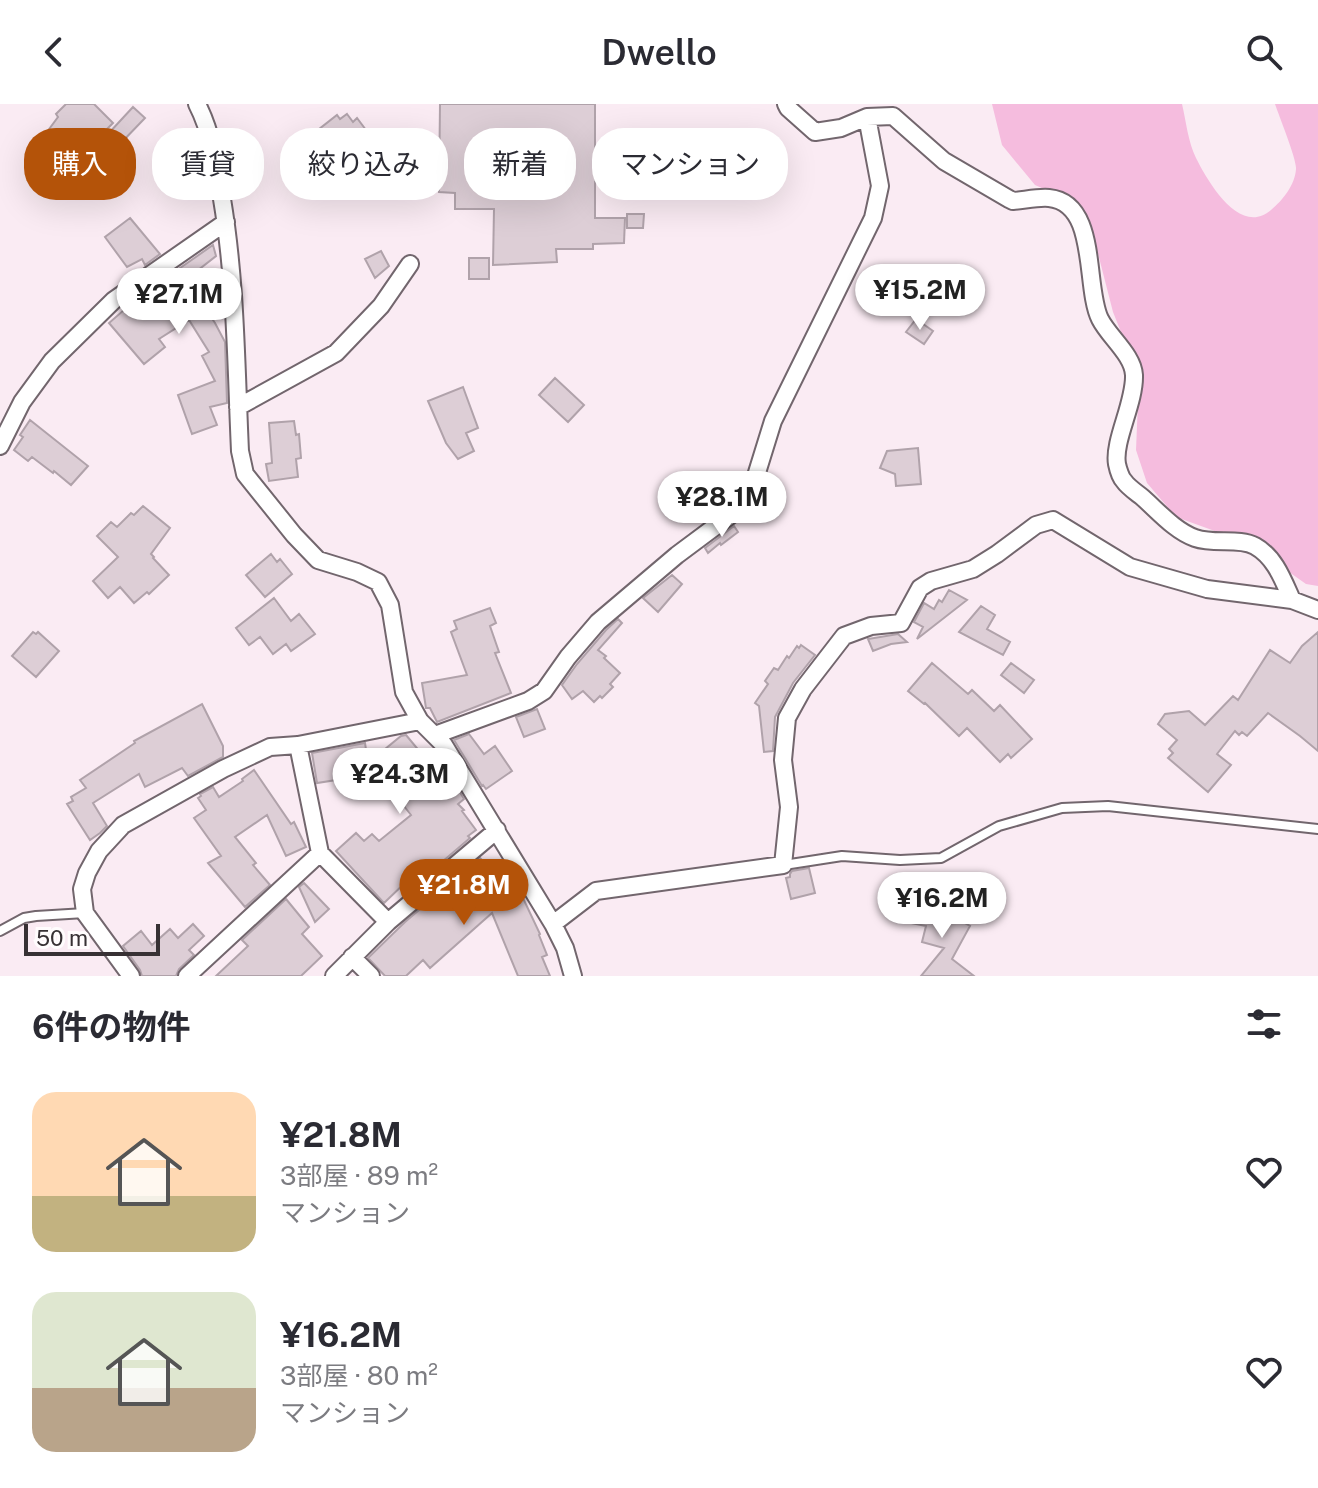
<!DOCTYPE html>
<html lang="ja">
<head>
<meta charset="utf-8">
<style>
	body { margin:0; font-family:"Public Sans","Noto Sans JP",sans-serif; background:#f7f7f7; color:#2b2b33; height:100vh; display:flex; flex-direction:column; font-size:30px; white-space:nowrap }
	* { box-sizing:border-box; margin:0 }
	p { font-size:26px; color:#7c7c81 }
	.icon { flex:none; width:44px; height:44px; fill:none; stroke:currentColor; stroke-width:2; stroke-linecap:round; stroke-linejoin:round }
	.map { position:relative; height:872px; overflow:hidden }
	.details { display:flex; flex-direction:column; background:#fff; flex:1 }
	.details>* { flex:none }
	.banner { position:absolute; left:24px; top:24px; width:800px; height:72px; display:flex; gap:16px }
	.scale { position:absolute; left:24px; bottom:20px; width:136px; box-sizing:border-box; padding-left:8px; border:4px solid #373134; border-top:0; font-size:22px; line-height:28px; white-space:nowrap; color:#373134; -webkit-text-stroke:6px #fffcfd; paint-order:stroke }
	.price { position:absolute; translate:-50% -68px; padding:0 18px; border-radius:28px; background:#fff; color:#222; font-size:26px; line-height:52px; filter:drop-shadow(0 2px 4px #0008) }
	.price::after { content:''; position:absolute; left:50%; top:48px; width:24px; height:18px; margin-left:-12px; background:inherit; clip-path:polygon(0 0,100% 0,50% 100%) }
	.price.selected { background:#b45309; color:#fff }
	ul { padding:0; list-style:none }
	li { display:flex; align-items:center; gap:24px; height:200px; padding:0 32px }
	li span { display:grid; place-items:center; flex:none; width:224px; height:160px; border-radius:24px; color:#555 }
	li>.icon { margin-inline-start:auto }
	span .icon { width:96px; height:96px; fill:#fffc; stroke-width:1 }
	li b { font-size:34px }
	h2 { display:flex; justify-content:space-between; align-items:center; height:96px; padding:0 32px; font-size:34px }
	.pill { padding:0 28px; border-radius:32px; background:#fff; box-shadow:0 8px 32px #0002; font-size:28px; line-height:72px }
	.pill.selected { background:#b45309; color:#fff }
	header { display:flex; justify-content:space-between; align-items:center; height:104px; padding:0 32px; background:#fff; font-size:36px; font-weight:600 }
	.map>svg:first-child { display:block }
</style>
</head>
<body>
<header><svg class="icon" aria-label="back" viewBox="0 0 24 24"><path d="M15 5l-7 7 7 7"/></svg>Dwello<svg class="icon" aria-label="search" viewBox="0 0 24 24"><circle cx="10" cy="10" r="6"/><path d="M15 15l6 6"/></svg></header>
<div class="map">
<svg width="1318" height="872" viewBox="0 0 1318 872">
	<rect width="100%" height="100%" fill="#faebf3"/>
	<path fill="#f5bcde" d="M992,0H1182C1186,17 1188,38 1196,54C1208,78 1240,133 1271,106C1283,96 1295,81 1296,65C1297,56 1279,12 1275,0H1318V482L1306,480L1248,439L1176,413L1147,379L1136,346L1139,273L1113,208L1094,134L1081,110L1060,92L1035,81L1002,41Z"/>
	<path fill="#ddced6" stroke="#b0a2aa" stroke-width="2" d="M66,0H94L113,19L89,43L72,26L56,47L41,36L58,13L56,10Z
		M440,0H595V114H625L624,139L593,140V145H556L557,158L493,161L494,105H455V89L439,88Z
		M133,3L145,14L119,41L108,30Z
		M347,10L353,18L357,14L369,30L361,37L362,39L357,43L360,46L341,61L333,52L328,56L309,33L337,11L340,15Z
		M627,110H644L643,124H627Z
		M130,114L160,150L145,161L142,155L127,163L105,133Z
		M213,141L216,152L188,174L196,187L194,188L215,219L225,238L227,299L210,303L217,321L192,330L178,291L215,277L202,252L209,248L189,216L159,235L165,243L144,260L109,219L140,192Z
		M381,147L389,162L375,174L365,155Z
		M469,154H489V175H469Z
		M916,215L933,227L924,240L906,228Z
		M555,274L584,301L568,318L539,291Z
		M463,283L478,324L466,329L474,347L458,355L446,339L428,297Z
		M30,316L88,362L71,381L54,367L53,369L32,353L28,357L14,346L23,333L20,331Z
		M294,317L296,331L299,330L301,354L296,355L298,373L269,377L266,360L272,359L269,319Z
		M918,344L921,380L896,382L895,370L880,364L887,347Z
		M709,386L717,398L715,399L720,405L707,415L694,395Z
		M143,402L170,424L151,450L154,453L153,454L169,471L149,490L147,488L134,499L120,483L108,494L93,477L118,453L97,432L111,418L117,423L131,409L134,411Z
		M734,422L738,428L721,441L720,439L708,449L705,444Z
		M271,450L277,458L280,455L292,470L265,493L246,471Z
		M672,471L682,480L658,508L643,494Z
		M949,486L967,496L917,535L923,523L914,518L924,499L934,505L939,496L942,498Z
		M274,494L291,517L299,510L315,530L291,547L286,540L273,550L260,533L249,541L236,524Z
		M981,502L995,511L987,525L1010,538L1003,551L959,528Z
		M490,504L496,519L490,522L499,548L495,549L511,589L437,618L430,604H426L422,579L467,571L451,528L457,525L454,517Z
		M618,515L622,519L598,546L606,552L604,554L620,569L610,580L613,583L602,594L600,592L594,598L583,587L572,595L562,581L577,560L606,526Z
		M33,528L36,530L38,528L59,547L36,573L12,552Z
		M1318,528V647L1300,632L1268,609L1247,632L1242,628L1239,631L1235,627L1217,650L1231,661L1208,688L1168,654L1173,649L1169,645L1177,636L1158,620L1165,610L1189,607L1205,621L1233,592L1238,596L1270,546L1290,559L1302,542Z
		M898,530L907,538L891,540L873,547L868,535Z
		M801,541L815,551L793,579L775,613L773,647L764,648L759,602L755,599L768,580L765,577L774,564L778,566L787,552L789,554L797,542L799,544Z
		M932,559L968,590L972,586L994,607L1000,601L1032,635L1011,654L1008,650L1000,658L967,624L959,632L925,599L924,600L908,587Z
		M1011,559L1034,576L1024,589L1001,571Z
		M202,600L223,642V653L188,672L182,664L145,683L139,670L93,699L107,722L100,729L90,736L67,700L73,697L71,693L86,684L80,676L135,639L134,637Z
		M537,605L545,625L524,633L516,613Z
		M469,630L484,650L495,642L512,667L486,685L483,681L482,682L454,636Z
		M406,631L421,649L418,651L446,686L455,680L464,695L458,700L464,706L462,707L476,726L468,732L470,734L415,781L410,774L384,799L336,747L356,729L364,737L372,730L379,737L411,711L385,678L399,666L317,679L312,649L365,639L368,659L401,632Z
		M254,666L291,720L294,718L306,743L286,752L267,711L235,733L256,759L253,761L270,781L245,803L208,759L221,752L194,714L206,706L198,694L201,692L200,690L213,683L219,693L243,677L242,675Z
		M480,754L494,770L491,771L512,795L522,792L540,830L539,831L547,851L542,853L550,872H518L492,809L430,864L423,856L406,872H385L368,854L405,818Z
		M809,764L815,789L791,795L786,774L790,773V770L792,767Z
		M304,779L329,805L315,818L299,783Z
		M286,795L309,823L302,830L322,852L301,872H216L248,842L242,836Z
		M915,801L945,808L970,822L952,855L974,872H921L944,844L922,838L926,822L911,819Z
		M193,820L204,832L189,846L194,851L179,865L176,872H142L140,866L123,842L141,827L152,841L170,825L178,834Z"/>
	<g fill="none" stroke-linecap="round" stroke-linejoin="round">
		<g stroke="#72666d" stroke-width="12">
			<path id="service" d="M784,761L842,752L900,756L941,754L999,722L1062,704L1108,702L1318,725
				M0,827L24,814L36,812L85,809"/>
		</g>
		<g stroke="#72666d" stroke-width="20">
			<path id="minor" d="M197,0C212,29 217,63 222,95C236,178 236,262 240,347L245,370L294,431L318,456L357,468L378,478L390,501L404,588L420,617L444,641L553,820L565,844L573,872
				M786,0L788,4L815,28L841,24L867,13L893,12L944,57L1009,95L1013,97C1025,96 1038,93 1049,94C1099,99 1084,183 1100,215C1109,233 1133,251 1134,271C1135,299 1113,337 1117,360C1118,365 1121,374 1124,377C1128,383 1137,389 1142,393C1158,407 1175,427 1195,434C1214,441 1239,433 1255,442C1275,453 1283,476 1292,496
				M238,303L336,249L381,202L410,160
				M0,342L22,298L52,257L114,196L226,118
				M435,631L528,597L544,587L568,553L598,518L677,451L736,407L751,388L773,317L873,114L880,82L867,13
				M298,641L320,749L388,818
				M553,820L596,787L783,761L789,703L783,656L787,614L803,585L844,532L871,522L901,519L920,484L931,477L973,465L997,450L1036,421L1053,416L1130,463L1207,485L1292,496L1318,506
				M352,853L371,872
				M131,872L85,809L82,785L87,769L99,747L123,721L223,665L270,643L298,641L420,617
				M187,872L320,749
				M334,872L388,818L497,726"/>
		</g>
		<use href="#service" stroke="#fff" stroke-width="8"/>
		<use href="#minor" stroke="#fff" stroke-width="16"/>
	</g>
</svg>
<div class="scale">50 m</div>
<b class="price" style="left:920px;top:228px">¥15.2M</b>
<b class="price" style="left:179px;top:232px">¥27.1M</b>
<b class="price" style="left:722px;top:435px">¥28.1M</b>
<b class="price" style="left:400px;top:712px">¥24.3M</b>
<b class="price selected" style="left:464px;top:823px">¥21.8M</b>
<b class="price" style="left:942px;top:836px">¥16.2M</b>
<div class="banner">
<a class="pill selected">購入</a>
<a class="pill">賃貸</a>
<a class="pill">絞り込み</a>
<a class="pill">新着</a>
<a class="pill">マンション</a>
</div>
</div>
<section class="details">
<h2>6件の物件<svg class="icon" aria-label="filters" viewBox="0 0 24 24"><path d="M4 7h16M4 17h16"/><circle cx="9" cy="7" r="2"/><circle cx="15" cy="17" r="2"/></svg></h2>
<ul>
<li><span style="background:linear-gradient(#ffd9b3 65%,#c2b280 0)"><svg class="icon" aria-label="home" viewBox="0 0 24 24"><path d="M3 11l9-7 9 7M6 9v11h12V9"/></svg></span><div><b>¥21.8M</b><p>3部屋 · 89 m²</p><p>マンション</p></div><svg class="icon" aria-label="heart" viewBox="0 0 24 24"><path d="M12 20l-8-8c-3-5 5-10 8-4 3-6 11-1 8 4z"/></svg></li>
<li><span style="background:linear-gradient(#dfe7d0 60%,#b9a48a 0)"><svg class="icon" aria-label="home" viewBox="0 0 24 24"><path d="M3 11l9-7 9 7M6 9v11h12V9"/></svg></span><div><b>¥16.2M</b><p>3部屋 · 80 m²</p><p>マンション</p></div><svg class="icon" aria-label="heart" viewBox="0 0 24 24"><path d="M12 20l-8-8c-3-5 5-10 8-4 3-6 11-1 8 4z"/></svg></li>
</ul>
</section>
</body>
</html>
